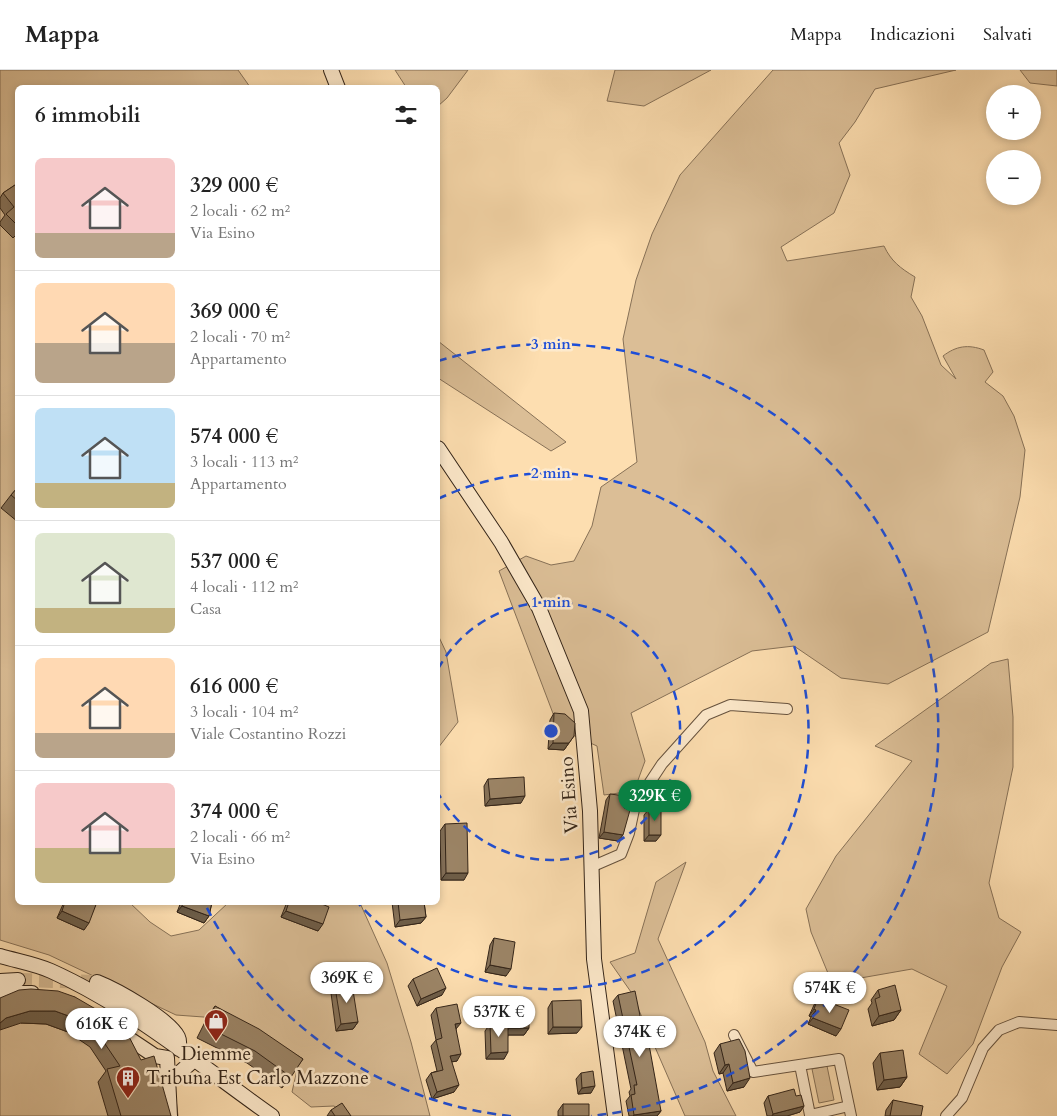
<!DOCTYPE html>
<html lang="it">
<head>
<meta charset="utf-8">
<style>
	body { margin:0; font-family:Cardo,serif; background:#f6f6f6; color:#222; height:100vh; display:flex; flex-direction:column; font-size:19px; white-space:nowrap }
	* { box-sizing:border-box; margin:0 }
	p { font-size:16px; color:#767676 }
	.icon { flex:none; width:28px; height:28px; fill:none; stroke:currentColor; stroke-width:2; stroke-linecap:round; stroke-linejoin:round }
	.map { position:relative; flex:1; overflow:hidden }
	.sheet { position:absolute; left:15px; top:15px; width:425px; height:820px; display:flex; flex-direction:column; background:#fff; border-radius:8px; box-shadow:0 2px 8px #0003 }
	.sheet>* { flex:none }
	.buttons { position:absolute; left:986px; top:15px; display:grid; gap:10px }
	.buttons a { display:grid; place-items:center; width:55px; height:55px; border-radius:50%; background:#fff; box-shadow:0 2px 8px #0003; font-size:25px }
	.price { position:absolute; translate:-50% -42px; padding:0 11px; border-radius:18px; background:#fff; color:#222; font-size:16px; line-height:32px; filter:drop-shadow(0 1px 2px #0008) }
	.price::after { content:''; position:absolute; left:50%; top:30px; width:15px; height:11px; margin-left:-8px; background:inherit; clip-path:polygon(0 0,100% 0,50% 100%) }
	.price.active { background:#0b8043; color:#fff }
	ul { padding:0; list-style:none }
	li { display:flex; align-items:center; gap:15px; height:125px; padding:0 20px }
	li+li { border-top:1px solid #e0e0e0 }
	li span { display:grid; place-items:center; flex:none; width:140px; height:100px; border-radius:8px; color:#555 }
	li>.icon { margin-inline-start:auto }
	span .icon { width:60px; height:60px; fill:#fffc; stroke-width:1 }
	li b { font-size:21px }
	h2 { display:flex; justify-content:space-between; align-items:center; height:60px; padding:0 20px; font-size:21px }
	header { display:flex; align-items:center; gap:30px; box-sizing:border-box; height:70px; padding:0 25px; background:#fff; border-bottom:1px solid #e0e0e0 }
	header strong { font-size:24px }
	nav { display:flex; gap:28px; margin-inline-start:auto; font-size:18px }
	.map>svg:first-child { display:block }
</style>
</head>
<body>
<header>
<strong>Mappa</strong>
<nav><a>Mappa</a><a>Indicazioni</a><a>Salvati</a></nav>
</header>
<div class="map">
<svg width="1057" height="1046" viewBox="0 0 1057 1046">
	<rect width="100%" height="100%" fill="#fddeb0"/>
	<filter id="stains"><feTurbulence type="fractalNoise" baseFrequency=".004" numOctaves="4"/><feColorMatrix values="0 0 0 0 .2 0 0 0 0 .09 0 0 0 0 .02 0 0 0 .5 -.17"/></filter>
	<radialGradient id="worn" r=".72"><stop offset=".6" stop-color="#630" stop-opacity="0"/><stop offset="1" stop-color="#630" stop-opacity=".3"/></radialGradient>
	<path fill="#dbbe96" stroke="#877157" d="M0,0H238L250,17L18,18V832L130,833L150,852L171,866L199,860L228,833H360L387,893L411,972L430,1046H348L334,1036L311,1037L292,1022L297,1000L262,965L217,948L176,945L49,885L0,870Z
		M395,0H468L447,28L438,36V18L406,17Z
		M615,0H711L644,36L607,31Z
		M773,0H956L875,19L855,52L839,73L850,105L834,143L781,177L787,191L884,176C891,191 900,198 915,207L911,227L922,246L941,295L956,309L943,286C956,276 968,274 984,280L993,302L985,312L1003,326L1014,346L1025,380L1020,427L988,562L888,614L841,608L794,576L752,581L631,643L645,691L634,721L604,725L597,676L566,662L557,654L499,501L526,486L551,495L574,491L592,456L601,417L637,392L623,269L636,210L652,164L680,105Z
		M1020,0H1057V16L1030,13Z
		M438,271L566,372L551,381L438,308Z
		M438,565L446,582L458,652L438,678Z
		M1008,589L1013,647V697L989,813L999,848L1021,862L1002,897L973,974L947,1004L919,984L947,916L912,899L832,913L811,862L806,839L836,786L912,691L875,676L991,593Z
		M686,792L658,869L705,972L713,1001L736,1046H685L631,922L610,892L635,883L656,812Z
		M33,930L161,1023L176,1029L178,1046H0V934Z
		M827,996L834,1030L819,1033L812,999Z"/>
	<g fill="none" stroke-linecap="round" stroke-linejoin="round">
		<path stroke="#d5b992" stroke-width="14" stroke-dasharray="14 7" stroke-linecap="butt" d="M18,910L97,912"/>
		<g stroke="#66523e" stroke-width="12">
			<path id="street" d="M591,797L621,784L629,763L635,735L662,694L706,645L730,635L787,639
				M734,965L753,1002L839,989L851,1046
				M800,995L810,1045L849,1036
				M946,1046L962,1028L983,978L999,960L1019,952L1057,955"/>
		</g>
		<g stroke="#332418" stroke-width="16">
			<path id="secondary" d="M331,0L338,18
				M438,378L501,472L539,538L581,641L590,741L594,889L615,1046
				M0,886C17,891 35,894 51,901C131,937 201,996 272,1046
				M0,911L18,910
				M97,912C117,920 169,949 178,967C180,971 179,975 179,979
				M0,923H32
				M116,960L155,986L167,988L170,1046
				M170,1011L194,990"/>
		</g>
		<use href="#street" stroke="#feeacc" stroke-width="10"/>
		<use href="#secondary" stroke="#feeacc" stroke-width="14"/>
	</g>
	<path fill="#867259" stroke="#332418" d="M18,113V163L13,168L0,155V152L5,145L0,138V128L3,123Z
		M18,417V452L1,438L11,425Z
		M554,643L574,666L564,680L548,679L550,650Z
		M488,709L521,733L485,736L484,716Z
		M610,724L618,771L599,768L606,730Z
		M649,739L656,771H644V745Z
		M445,754L464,810H441L440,761Z
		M64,832H97L84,860L57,848Z
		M181,832H212L209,846L204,853L177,842Z
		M287,832H317L318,861L281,847Z
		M392,832H424L426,847L421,853L395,857Z
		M494,868L506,906L485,902L490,875Z
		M413,909L442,925L417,936L408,916Z
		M335,917L358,952L353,959L336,961L331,923Z
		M878,920L901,940L894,950L872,956L868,939L872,933L871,930Z
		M618,925L661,1041L657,1046H629L626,1031L630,1026L629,1022L631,1019L613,931Z
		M75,927L171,1046H108L98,1012L106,1001L90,977L68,962L46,954L21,953Z
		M818,928L836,966L808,954L811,947L809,946L814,935Z
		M552,931L577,963L548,964V938Z
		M215,936L303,989L282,1018L247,993L197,968L207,948Z
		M436,938L456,959L457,991L451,992L454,1022L432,1029L426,1010L431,1003L437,1001L431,976L436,970L431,945Z
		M509,938L529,958L524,965H508L504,989H486L485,961L490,954H505V945Z
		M720,974L744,1017L727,1021L723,1003L719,1004L714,983Z
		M880,983L907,1007L900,1017L877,1020L873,993Z
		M581,1003L591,1023L578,1024L576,1009Z
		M768,1026H796L804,1036L800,1042L787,1046H767L764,1033Z
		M893,1030L921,1046H885L886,1040Z
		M563,1034L589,1046H558V1041Z
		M331,1040L351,1046H327Z"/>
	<path fill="#6d5d48" stroke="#332418" d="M553,673H569L564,680L548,679Z
		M525,726L521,733L485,736L490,729Z
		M604,762L623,765L618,771L599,768Z
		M649,765H661L656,771H644Z
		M446,803H468L464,810H441Z
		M182,836L209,846L204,853L177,842Z
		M62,841L89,853L84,860L57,848Z
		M286,841L323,854L318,861L281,847Z
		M426,847L421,853L395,857L400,850Z
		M490,895L511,899L506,906L485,902Z
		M446,918L442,925L417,936L421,929Z
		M814,939L816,940L811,947L809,946Z
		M901,940L894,950L872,956L879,946Z
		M30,941H55L77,949L68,962L46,954L21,953L0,960V953L6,948Z
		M813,948L841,959L836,966L808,954Z
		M358,952L353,959L336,961L341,954Z
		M461,953L456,959L455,954Z
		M553,957H582L577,963L548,964Z
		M509,958H529L524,965H504Z
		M508,982L504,989H486L491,983Z
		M461,984L457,991L445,993L450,986Z
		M729,994L723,1003L719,1004L725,995Z
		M907,1007L900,1017L877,1020L884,1010Z
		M750,1008L744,1017L727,1021L733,1013Z
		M459,1015L454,1022L432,1029L437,1022Z
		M595,1016L591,1023L578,1024L582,1018Z
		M804,1036L800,1042L787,1046H772L773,1044Z
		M661,1041L657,1046H633L634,1045Z"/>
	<path fill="#9c8567" stroke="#332418" d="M18,113V156L6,144L14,137L3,123Z
		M18,417V431L11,425Z
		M554,643L565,644L575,653L574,666L569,673H553Z
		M524,707L525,726L490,729L488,709Z
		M610,724L626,726L624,738L630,740L623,765L604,762Z
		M649,739H661V765H649Z
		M467,753L468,803H446L445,754Z
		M65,832H97L89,853L62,841Z
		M183,832H212L209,846L182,836Z
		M289,832H317L329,837L323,854L286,841Z
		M398,832H424L426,847L400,850Z
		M494,868L515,872L511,899L490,895Z
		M437,898L446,918L421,929L413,909Z
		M352,914L358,952L341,954L335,917Z
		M895,915L901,940L879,946L875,929L880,927L878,920Z
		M31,919L58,921L75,927L123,955L141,990L154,986L171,1046H121L107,999L120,996L99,965L77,949L55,941H30L6,948L0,953V928L19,920Z
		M635,921L645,970L648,969L661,1041L634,1045L631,1025L635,1024L634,1015H637L618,925Z
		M818,928L849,940L841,959L813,948L816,940L814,939Z
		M581,930L582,957H553L552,931Z
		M457,934L461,953L455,954L461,984L450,986L459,1015L437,1022L431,1003L443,1000L436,970L442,968L436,938Z
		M215,936L259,959L303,989L291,1007L255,981L205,956Z
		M509,938H529V958H509Z
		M490,954H508V982L491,983Z
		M739,969L745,981L750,1008L733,1013L729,994L725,995L720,974Z
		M903,980L907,1007L884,1010L880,983Z
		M593,1001L595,1016L582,1018L581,1003Z
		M794,1019L796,1026L801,1025L804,1036L773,1044L768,1026Z
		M893,1030L923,1036L921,1046H890Z
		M342,1033L351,1046H335L331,1040Z
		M563,1034H589V1046H563Z"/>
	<g fill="none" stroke="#1d4ed8" stroke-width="2.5" stroke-dasharray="9 6">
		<path d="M438 599A129 129 0 1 1 438 723"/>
		<path d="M438 429A258 258 0 1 1 359 834"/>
		<path d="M511 1046A387 387 0 0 1 205 834M438 291A387 387 0 1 1 591 1046"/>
	</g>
	<defs>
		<g id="shop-pin" transform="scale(1.25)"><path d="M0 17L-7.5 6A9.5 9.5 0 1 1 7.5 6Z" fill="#8f2418" stroke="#feeacc"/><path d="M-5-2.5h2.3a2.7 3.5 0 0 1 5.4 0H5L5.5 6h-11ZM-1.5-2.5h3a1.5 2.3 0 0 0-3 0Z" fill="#fff"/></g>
		<g id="building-pin" transform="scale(1.25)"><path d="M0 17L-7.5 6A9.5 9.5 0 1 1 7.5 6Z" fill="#8f2418" stroke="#feeacc"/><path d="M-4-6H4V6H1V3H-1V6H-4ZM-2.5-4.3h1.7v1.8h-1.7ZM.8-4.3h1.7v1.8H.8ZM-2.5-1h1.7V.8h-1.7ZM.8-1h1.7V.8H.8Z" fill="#fff"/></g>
	</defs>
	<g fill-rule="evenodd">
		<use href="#shop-pin" x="216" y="951"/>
		<use href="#building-pin" x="128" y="1008"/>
	</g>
	<g text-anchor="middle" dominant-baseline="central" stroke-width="5" stroke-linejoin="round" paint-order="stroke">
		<g font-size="19" fill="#332418" stroke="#feeacc">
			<text transform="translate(569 725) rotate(-94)">Via Esino</text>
		</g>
		<g font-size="19" fill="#332418" stroke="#feeacc">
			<text x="216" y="984">Diemme</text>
			<text x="146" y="1008" text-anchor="start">Tribuna Est Carlo Mazzone</text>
		</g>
	</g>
	<circle cx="551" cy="661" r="8" fill="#1d4ed8" stroke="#feeacc" stroke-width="2.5"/>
	<g font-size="15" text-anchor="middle" font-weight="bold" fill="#1d4ed8" stroke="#feeacc" stroke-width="5" stroke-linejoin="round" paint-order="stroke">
		<text x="551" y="279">3 min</text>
		<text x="551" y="408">2 min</text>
		<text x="551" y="537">1 min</text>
	</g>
	<rect width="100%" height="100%" filter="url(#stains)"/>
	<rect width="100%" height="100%" fill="url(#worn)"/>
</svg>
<div class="buttons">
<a>+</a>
<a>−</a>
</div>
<b class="price active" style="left:655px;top:752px">329K €</b>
<b class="price" style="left:347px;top:934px">369K €</b>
<b class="price" style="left:830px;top:944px">574K €</b>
<b class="price" style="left:499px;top:968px">537K €</b>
<b class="price" style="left:102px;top:980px">616K €</b>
<b class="price" style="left:640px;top:988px">374K €</b>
<section class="sheet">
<h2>6 immobili<svg class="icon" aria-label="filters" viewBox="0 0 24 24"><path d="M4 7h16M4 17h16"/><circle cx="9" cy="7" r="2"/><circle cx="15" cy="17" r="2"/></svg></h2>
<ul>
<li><span style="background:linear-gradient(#f6c9c9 75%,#b9a48a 0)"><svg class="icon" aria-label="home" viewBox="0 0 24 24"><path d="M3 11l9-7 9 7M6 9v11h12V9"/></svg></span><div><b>329 000 €</b><p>2 locali · 62 m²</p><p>Via Esino</p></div></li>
<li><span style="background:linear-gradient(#ffd9b3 60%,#b9a48a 0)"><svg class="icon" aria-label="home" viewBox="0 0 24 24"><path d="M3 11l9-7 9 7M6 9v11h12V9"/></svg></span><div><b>369 000 €</b><p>2 locali · 70 m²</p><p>Appartamento</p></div></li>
<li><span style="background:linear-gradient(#bfe0f5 75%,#c2b280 0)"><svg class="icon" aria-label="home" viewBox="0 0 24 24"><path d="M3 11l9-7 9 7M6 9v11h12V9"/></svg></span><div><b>574 000 €</b><p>3 locali · 113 m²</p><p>Appartamento</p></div></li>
<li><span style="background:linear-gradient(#dfe7d0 75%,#c2b280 0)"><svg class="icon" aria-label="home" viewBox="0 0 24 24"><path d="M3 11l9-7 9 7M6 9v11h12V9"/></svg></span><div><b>537 000 €</b><p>4 locali · 112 m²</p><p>Casa</p></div></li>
<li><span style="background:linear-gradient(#ffd9b3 75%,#b9a48a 0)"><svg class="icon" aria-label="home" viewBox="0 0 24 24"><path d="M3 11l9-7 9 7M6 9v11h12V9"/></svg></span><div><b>616 000 €</b><p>3 locali · 104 m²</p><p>Viale Costantino Rozzi</p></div></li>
<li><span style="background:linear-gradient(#f6c9c9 65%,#c2b280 0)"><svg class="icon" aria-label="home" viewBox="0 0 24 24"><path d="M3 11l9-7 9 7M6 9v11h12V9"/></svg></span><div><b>374 000 €</b><p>2 locali · 66 m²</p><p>Via Esino</p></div></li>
</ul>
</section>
</div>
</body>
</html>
